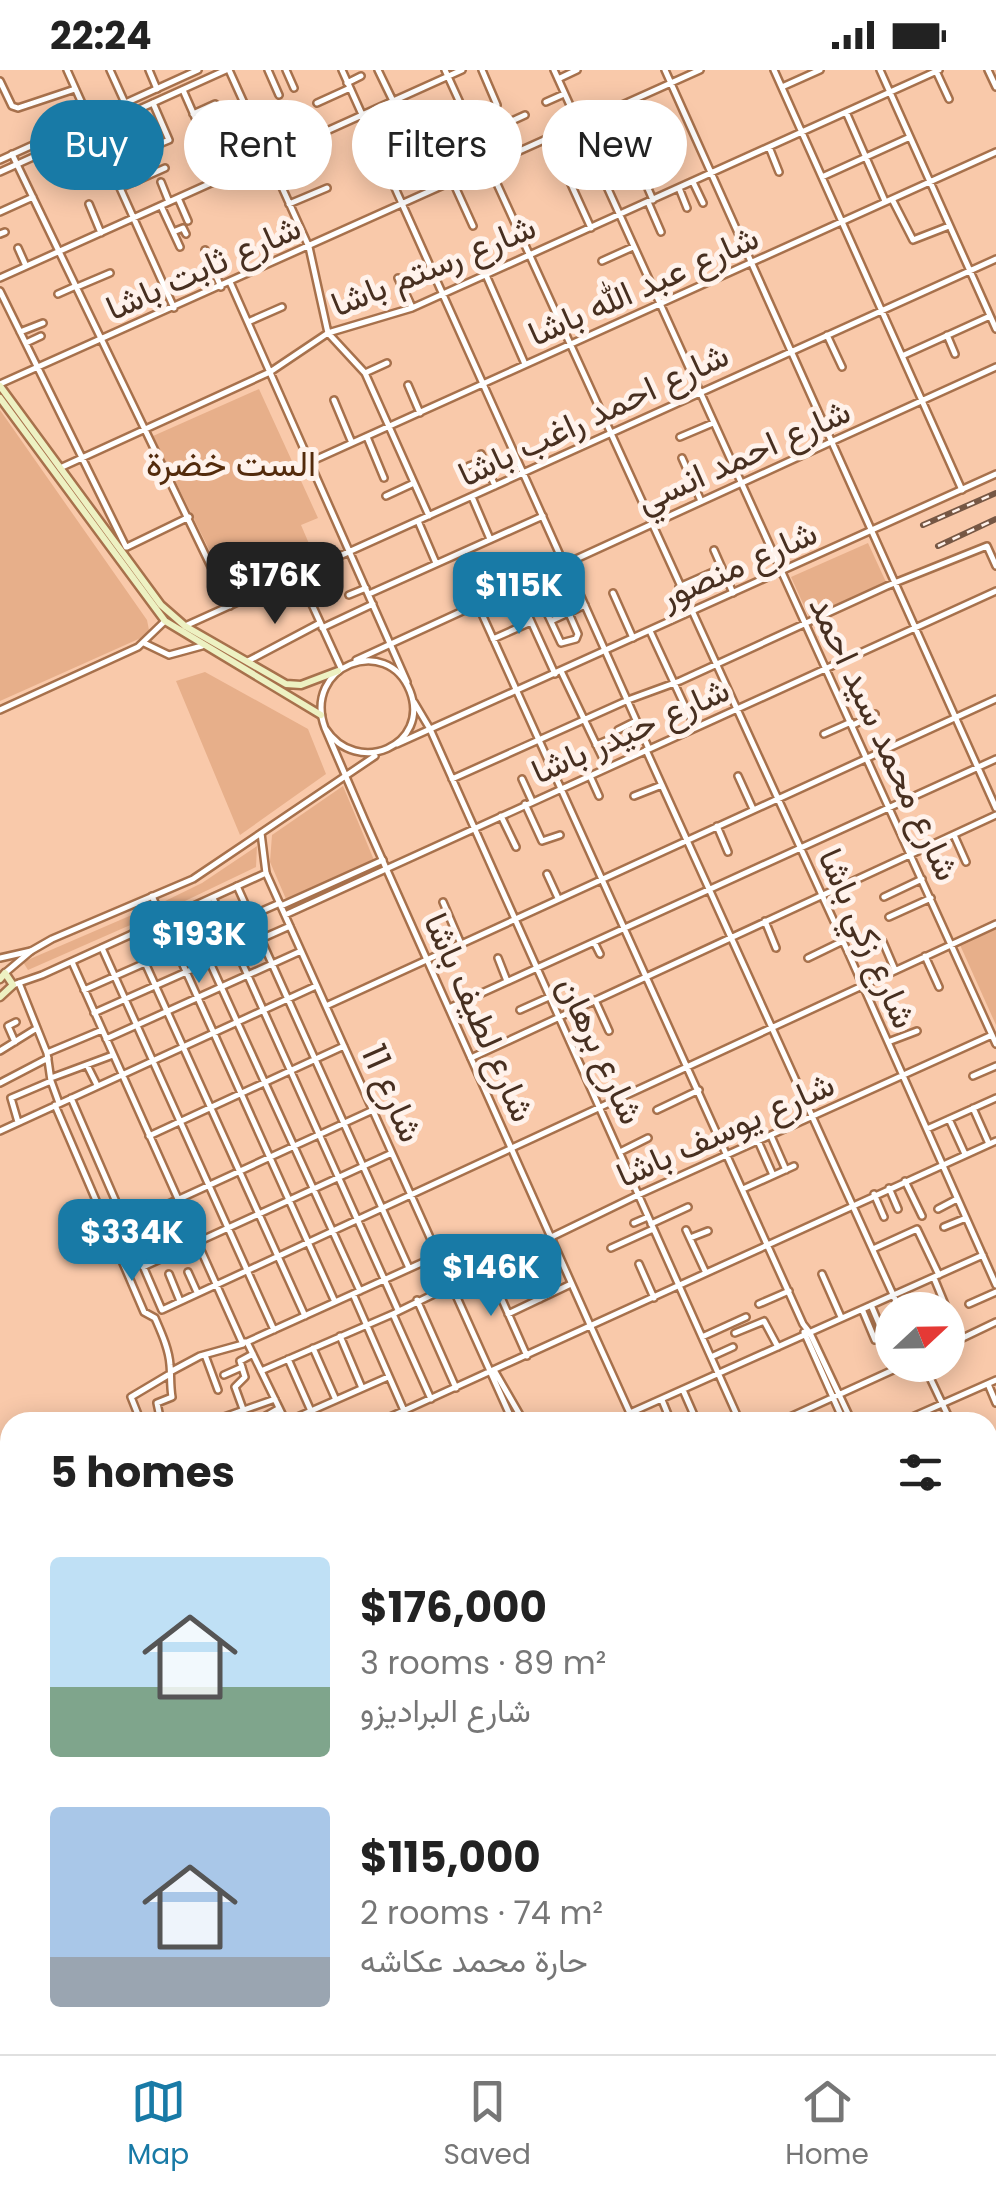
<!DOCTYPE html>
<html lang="en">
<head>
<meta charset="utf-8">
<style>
	body { margin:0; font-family:Poppins,Vazirmatn,sans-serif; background:#f6f6f6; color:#222; height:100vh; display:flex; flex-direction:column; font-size:38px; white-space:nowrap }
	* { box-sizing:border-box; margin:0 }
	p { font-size:32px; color:#767676 }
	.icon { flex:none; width:55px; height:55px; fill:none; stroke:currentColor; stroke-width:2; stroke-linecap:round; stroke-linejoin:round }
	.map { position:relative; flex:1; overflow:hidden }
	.drawer { position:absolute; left:0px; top:1342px; width:998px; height:642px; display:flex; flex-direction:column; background:#fff; border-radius:30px 30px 0 0; box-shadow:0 5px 25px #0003 }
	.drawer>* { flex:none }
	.banner { position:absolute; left:30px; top:30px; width:938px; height:90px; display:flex; gap:20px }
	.needle { width:65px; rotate:68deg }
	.fabs { position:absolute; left:875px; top:1222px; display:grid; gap:20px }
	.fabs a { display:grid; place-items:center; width:90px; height:90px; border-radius:50%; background:#fff; box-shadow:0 5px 25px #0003; font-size:50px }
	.price { position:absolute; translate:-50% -85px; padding:0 22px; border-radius:20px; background:#187aa6; color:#fff; font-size:32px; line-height:65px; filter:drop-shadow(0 2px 5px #0008) }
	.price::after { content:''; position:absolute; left:50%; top:60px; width:30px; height:22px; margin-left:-15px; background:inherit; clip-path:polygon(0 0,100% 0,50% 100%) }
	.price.selected { background:#222; color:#fff }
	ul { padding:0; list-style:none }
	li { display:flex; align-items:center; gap:30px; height:250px; padding:0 50px }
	li span { display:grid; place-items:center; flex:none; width:280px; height:200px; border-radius:10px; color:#555 }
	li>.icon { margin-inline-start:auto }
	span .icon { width:120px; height:120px; fill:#fffc; stroke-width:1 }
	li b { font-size:42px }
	h2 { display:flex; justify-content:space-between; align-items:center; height:120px; padding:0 50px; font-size:42px }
	.chip { padding:0 35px; border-radius:45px; background:#fff; box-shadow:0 5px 25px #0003; font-size:35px; line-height:90px }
	.chip.selected { background:#187aa6; color:#fff }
	.status { display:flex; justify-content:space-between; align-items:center; height:70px; padding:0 50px; background:#fff; direction:ltr }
	.status svg { height:28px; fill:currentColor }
	.tab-bar { display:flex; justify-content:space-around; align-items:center; height:140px; border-top:2px solid #e0e0e0; background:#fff; font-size:28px; color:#767676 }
	.tab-bar a { display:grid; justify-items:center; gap:5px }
	.tab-bar .selected { color:#187aa6 }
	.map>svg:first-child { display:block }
</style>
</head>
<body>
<div class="status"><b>22:24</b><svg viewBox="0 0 49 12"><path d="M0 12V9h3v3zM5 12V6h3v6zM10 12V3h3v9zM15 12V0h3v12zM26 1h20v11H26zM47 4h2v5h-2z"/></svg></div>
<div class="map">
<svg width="996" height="1984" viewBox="0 0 996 1984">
	<rect width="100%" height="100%" fill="#f9c9aa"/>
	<path fill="#e7af8a" d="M259,319L318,448L301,455L316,490L234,530L153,366Z
		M0,340L147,550L149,560L143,567L0,631Z
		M868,473L886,512L809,547L791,507Z
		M205,602L308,659L326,704L240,765L176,611Z
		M343,716L374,790L286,829L270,792L272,765Z
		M257,776L256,797L162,842L159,834L202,813Z
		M141,841L144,849L28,900L23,892Z
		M996,859V955L960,875Z"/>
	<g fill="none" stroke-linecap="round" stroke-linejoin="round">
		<g stroke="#a7714c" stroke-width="10">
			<path id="minor" d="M67,0L174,238
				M110,0L125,33
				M149,0L157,19
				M229,0L309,177L328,263L365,303L429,446
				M268,0L279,25
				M286,0L294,18
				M342,0L564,494
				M378,0L393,31
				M445,0L848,882L996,1215
				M482,0L497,35
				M554,0L996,974
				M665,0L996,738
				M774,0L962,420
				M880,0L996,259
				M988,0L996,17
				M936,1L949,29
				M558,9L577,0
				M0,11L12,36L18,38L75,19
				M347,13L361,6
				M782,17L820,0
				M183,20L201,61
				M546,32L564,24
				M317,33L350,18
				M230,40L244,34
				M846,42L885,131
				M193,44L215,34
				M429,56L464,41
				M442,66L459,109
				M475,68L525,45
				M550,68L591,158
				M217,77L255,60
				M769,77L779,102
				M590,82L635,61
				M12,84L230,536
				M636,91L653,130
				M109,95L169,70L153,33
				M387,100L424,82
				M822,107L910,67
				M161,112L169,132
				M453,112L473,156
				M693,112L703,133
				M86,113L113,102
				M120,118L165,98
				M679,118L687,138
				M178,128L188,151
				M892,129L913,170L949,156
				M648,132L661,162
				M89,134L101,163
				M289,134L327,118
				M161,136L180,177
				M0,142L33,127
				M173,162L183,158L186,164
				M0,164L5,162
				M18,178L26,196
				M205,180L221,217
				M602,191L633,177
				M486,205L525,294
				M0,208L462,0
				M398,208L412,237
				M230,212L407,612
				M77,217L110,203
				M0,221L126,477
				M58,224L76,216
				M248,252L282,237
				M20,262L43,253
				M827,265L842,297
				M947,265L955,284
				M26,273L41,266
				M902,286L990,246
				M365,303L387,293
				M0,314L700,0
				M408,315L420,343
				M334,330L352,373
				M367,367L384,408
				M680,367L713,353
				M831,372L996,297
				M481,384L495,416
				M682,388L701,431
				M310,392L996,82
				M469,396L483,391
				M60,398L270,302L328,263L412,238L939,0
				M386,426L414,413
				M472,427L490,469
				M418,451L436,493
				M127,477L189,447
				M714,480L733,523
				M566,493L649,679
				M299,506L341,598
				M531,509L561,573L576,569L578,564L550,500
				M515,516L555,604
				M679,517L722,498
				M613,523L633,568
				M369,524L543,446
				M349,525L366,518
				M477,533L803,1254L810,1263L852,1352
				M551,551L585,535
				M185,556L996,189
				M322,558L373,534
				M650,561L695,658
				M493,569L531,552
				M144,573L169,585L202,576
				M248,591L320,553
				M561,601L607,697
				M0,640L138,577L165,551
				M853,655L875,644
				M430,659L740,1352
				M618,660L636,651
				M824,664L851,652
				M596,675L610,669
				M646,680L900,1240
				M590,706L599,726
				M738,706L753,739
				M452,709L628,630L680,611L887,516L987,476L996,496
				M522,709L532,731
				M634,726L662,715
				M525,734L542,771L560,765
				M501,746L516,777
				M717,756L728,782
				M954,765L966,792
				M266,803L513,1352
				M547,804L558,828
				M237,816L409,1198
				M152,826L335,1232
				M884,827L922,809
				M213,828L398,1240
				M443,832L461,874
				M281,836L383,790
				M186,840L360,1221
				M285,845L996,521
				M889,847L931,828
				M765,851L776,878
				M132,864L305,1246
				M594,872L600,884
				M883,872L895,900
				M102,878L274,1260
				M848,882L875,869
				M925,886L939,917
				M0,888L31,881
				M498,888L507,911
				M808,888L843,871
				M72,892L242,1272H247L286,1352
				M19,913L47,983L51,1011L59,1033
				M84,920L280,833
				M595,930L609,961
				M326,936L996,629
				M449,938L996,689
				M520,940L549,927
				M94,943L290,856
				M106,969L301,881
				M15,972L8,956L16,952
				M888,972L917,961
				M0,981L37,958
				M47,983L102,960
				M471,988L996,745
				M87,995L97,1015
				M973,1006L996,996
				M51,1008L113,985
				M0,1013L48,988
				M71,1028L123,1148L129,1152L373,1040
				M55,1035L144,1242L155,1248C161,1262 169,1279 170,1295C171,1305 170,1315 172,1327L157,1333L161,1352
				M973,1038L989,1074
				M657,1040L699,1020
				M949,1049L965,1084
				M18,1052L11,1028L51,1011
				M927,1059L996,1028
				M0,1061L316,916
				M149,1066L344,976
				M771,1066L786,1100
				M758,1071L773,1105
				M620,1082L648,1068
				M905,1111L922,1146
				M889,1118L898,1139
				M743,1119L794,1096
				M874,1124L884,1147
				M938,1139L957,1129
				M634,1153L648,1147
				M651,1154L688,1137
				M944,1157L966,1148
				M686,1160L706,1203
				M690,1168L708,1161
				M134,1175L162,1240L996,854
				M611,1178L653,1159
				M873,1179L917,1159L939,1205
				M519,1183L540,1229
				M639,1194L654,1228
				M143,1197L392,1083
				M488,1198L527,1286
				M188,1202L197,1222
				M169,1204L180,1231
				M822,1204L841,1247
				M934,1208L946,1237
				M353,1224L409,1352
				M417,1230L456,1318
				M759,1234L789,1221
				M969,1234L996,1222
				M871,1235L888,1275
				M862,1239L875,1270
				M393,1244L431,1329
				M508,1244L571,1214
				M591,1257L634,1352
				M804,1262L844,1352
				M735,1263L764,1251L778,1277
				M340,1266L362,1318
				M702,1267L746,1247
				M247,1272L439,1185
				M948,1275L996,1252
				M313,1278L336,1330
				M205,1285L218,1320
				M711,1287L733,1277
				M288,1289L311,1341
				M924,1295L951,1352
				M494,1300L524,1352
				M172,1301L200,1286L243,1274
				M261,1301L395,1243L638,1125L992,965
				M224,1305L242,1297
				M988,1314L996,1333
				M683,1320L697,1352
				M662,1330L671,1352
				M243,1339L235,1317L245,1307L240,1291L253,1284
				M630,1343L983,1185
				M141,1352L131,1327L168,1305
				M210,1352L275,1329
				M255,1352L278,1339
				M286,1352L388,1307
				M379,1352L996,1071
				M779,1352L904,1295
				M901,1352L996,1310
				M988,1412L996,1408
				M988,1433L996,1451
				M988,1480L996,1476
				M4,1526L10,1539
				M0,1528L10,1523
				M988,1542L996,1561
				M0,1561L10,1583
				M988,1583L996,1579
				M0,1591L10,1587
				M0,1606L10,1628
				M988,1623L996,1619
				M988,1649L996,1667
				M988,1746L995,1772L988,1828
				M0,1749L10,1745
				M0,1755L10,1777
				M0,1805L10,1800
				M9,1841H10
				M988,1874L996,1876
				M0,1876L10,1899
				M0,1907L10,1903
				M0,1940L10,1962
				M16,1975L20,1984
				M43,1975L47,1984
				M98,1975L102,1984
				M200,1975L204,1984
				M330,1975L332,1979
				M367,1975L371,1984
				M475,1975L480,1984
				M503,1975L507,1984
				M641,1975L643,1984
				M750,1975L753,1984
				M798,1975L800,1984
				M63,1984L83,1975
				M281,1984L301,1975
				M584,1984L608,1975
				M710,1984L731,1975
				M816,1984L849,1975"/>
		</g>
		<g stroke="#a7714c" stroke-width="10">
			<path id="tertiary" d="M0,90L198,0
				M0,102L226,0
				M356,590L831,372
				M414,632L430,659
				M325,658C357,708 431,675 410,621C387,563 302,596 325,658L365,751L591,1257
				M397,674L996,404
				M5,903L31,881L52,869L193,809L375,686
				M13,915L42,905L266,803L261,763
				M0,1657L10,1680
				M991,1675L996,1687
				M0,1676L10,1699
				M133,1975L136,1984
				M140,1975L144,1984
				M435,1984L452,1975
				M990,1984L996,1952"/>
		</g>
		<g stroke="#a7714c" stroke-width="11">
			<path id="secondary" d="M0,316L161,535L185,556L286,614L301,615L338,601
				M0,328L165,551L321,645
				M0,909L5,903L13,915L0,927"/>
		</g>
		<use href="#minor" stroke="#fff" stroke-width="5"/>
		<use href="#tertiary" stroke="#fff" stroke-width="5"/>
		<use href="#secondary" stroke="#edf1c2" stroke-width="6"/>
		<g stroke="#765744" stroke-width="6">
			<path id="rail" d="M923,455L996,423
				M938,476L996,449"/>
		</g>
		<use href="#rail" stroke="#fff2eb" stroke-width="2.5" stroke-dasharray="8" stroke-linecap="butt"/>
	</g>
	<g text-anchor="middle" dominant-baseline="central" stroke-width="10" stroke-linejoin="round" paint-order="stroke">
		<g font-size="35" fill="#472f20" stroke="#fff2eb">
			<text transform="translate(433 195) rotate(-22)">شارع رستم باشا</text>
			<text transform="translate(203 197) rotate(-24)">شارع ثابت باشا</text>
			<text transform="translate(643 215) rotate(-24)">شارع عبد الله باشا</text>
			<text transform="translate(593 344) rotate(-25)">شارع احمد راغب باشا</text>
			<text transform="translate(743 385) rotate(-24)">شارع احمد انسي</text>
			<text transform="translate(738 494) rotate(-24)">شارع منصور</text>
			<text transform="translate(630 660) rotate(-24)">شارع حيدر باشا</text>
			<text transform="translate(885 668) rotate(65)">شارع محمد سيد احمد</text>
			<text transform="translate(868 868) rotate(66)">شارع زكي باشا</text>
			<text transform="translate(480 947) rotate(66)">شارع لطيف باشا</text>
			<text transform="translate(601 980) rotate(65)">شارع برهان</text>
			<text transform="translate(393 1023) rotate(66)">شارع 11</text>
			<text transform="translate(725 1059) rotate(-24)">شارع يوسف باشا</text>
		</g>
		<g font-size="35" fill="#532b0c" stroke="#fff2eb">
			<text x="231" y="393">الست خضرة</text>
		</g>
	</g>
</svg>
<div class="fabs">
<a><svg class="needle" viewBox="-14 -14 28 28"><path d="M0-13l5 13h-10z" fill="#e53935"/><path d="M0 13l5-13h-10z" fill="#767676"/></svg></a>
</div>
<b class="price selected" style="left:275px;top:557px">$176K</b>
<b class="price" style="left:519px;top:567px">$115K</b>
<b class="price" style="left:199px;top:916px">$193K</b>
<b class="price" style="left:132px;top:1214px">$334K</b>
<b class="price" style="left:491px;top:1249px">$146K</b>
<div class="banner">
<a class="chip selected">Buy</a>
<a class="chip">Rent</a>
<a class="chip">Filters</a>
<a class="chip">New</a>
</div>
<section class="drawer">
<h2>5 homes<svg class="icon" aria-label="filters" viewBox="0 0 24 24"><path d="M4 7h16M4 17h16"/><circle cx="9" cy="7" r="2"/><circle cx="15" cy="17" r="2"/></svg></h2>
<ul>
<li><span style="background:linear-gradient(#bfe0f5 65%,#7fa58c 0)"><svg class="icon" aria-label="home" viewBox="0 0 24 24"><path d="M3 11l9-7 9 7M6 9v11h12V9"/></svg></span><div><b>$176,000</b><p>3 rooms · 89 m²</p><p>شارع البراديزو</p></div></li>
<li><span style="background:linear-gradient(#a9c7e8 75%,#9aa5b1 0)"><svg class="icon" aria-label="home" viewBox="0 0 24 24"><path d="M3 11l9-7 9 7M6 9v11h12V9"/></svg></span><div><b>$115,000</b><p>2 rooms · 74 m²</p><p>حارة محمد عكاشه</p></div></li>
</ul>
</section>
</div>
<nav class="tab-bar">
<a class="selected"><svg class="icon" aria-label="map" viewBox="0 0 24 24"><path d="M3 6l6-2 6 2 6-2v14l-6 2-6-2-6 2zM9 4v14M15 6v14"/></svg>Map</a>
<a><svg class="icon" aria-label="saved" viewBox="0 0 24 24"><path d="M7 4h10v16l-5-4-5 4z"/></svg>Saved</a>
<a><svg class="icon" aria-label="home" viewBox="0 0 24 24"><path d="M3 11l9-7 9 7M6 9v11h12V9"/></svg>Home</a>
</nav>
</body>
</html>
